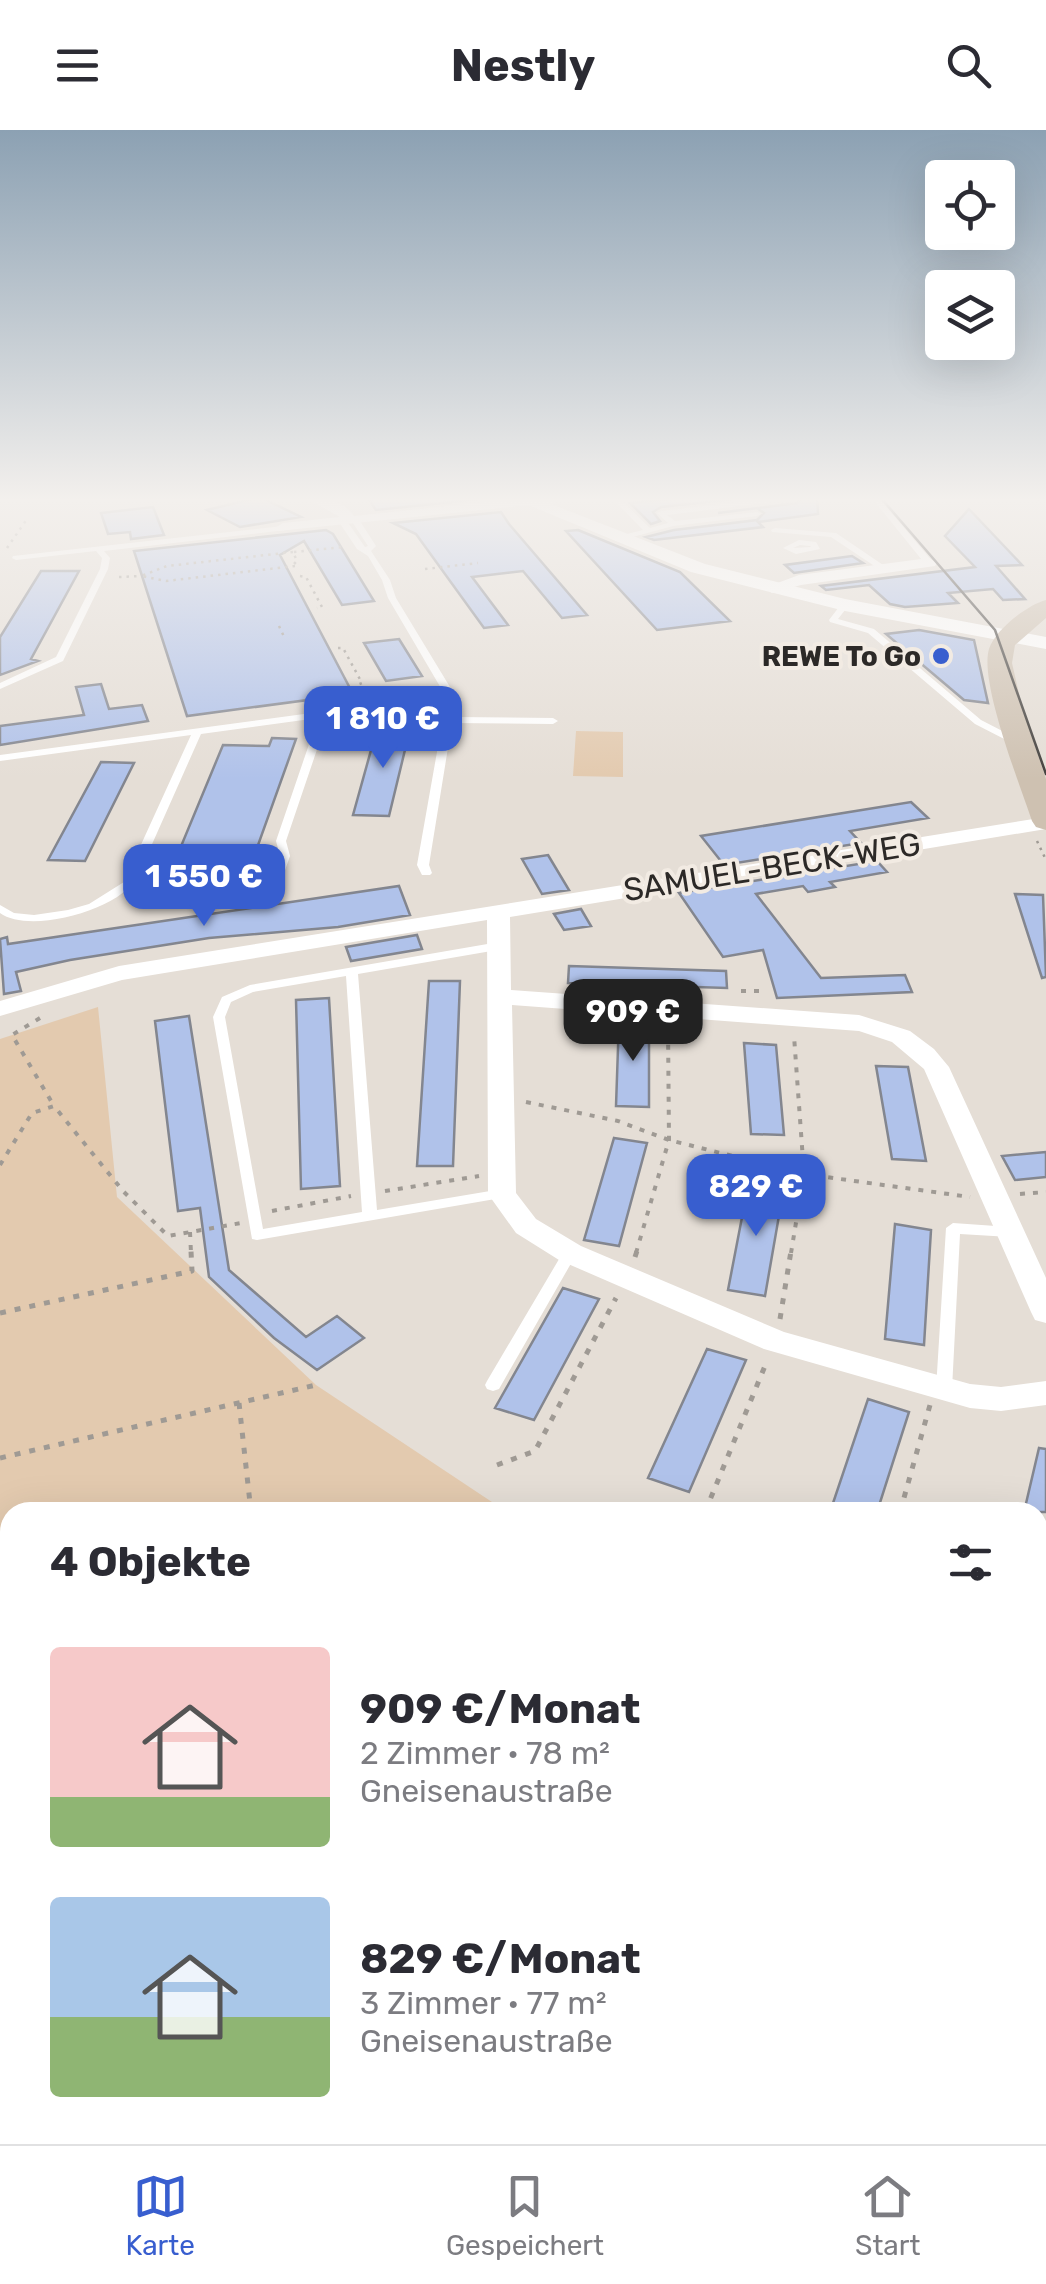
<!DOCTYPE html>
<html lang="de">
<head>
<meta charset="utf-8">
<style>
	body { margin:0; font-family:Rubik,sans-serif; background:#f2f2f3; color:#2b2b33; height:100vh; display:flex; flex-direction:column; font-size:38px; white-space:nowrap }
	* { box-sizing:border-box; margin:0 }
	p { font-size:32px; color:#7c7c81 }
	.icon { flex:none; width:55px; height:55px; fill:none; stroke:currentColor; stroke-width:2; stroke-linecap:round; stroke-linejoin:round }
	.map { position:relative; flex:1; overflow:hidden }
	.sheet { position:absolute; left:0px; top:1372px; width:1048px; height:642px; display:flex; flex-direction:column; background:#fff; border-radius:30px 30px 0 0; box-shadow:0 10px 40px #0002 }
	.sheet>* { flex:none }
	.buttons { position:absolute; left:925px; top:30px; display:grid; gap:20px }
	.buttons a { display:grid; place-items:center; width:90px; height:90px; border-radius:10px; background:#fff; box-shadow:0 10px 40px #0002; font-size:50px }
	.price { position:absolute; translate:-50% -85px; padding:0 22px; border-radius:20px; background:#385ecf; color:#fff; font-size:32px; line-height:65px; filter:drop-shadow(0 2px 5px #0008) }
	.price::after { content:''; position:absolute; left:50%; top:60px; width:30px; height:22px; margin-left:-15px; background:inherit; clip-path:polygon(0 0,100% 0,50% 100%) }
	.price.on { background:#222; color:#fff }
	ul { padding:0; list-style:none }
	li { display:flex; align-items:center; gap:30px; height:250px; padding:0 50px }
	li span { display:grid; place-items:center; flex:none; width:280px; height:200px; border-radius:10px; color:#555 }
	li>.icon { margin-inline-start:auto }
	span .icon { width:120px; height:120px; fill:#fffc; stroke-width:1 }
	li b { font-size:42px }
	h2 { display:flex; justify-content:space-between; align-items:center; height:120px; padding:0 50px; font-size:42px }
	header { display:flex; justify-content:space-between; align-items:center; height:130px; padding:0 50px; background:#fff; font-size:45px; font-weight:700 }
	.dock { display:flex; justify-content:space-around; align-items:center; height:140px; border-top:2px solid #e1e1e2; background:#fff; font-size:28px; color:#7c7c81 }
	.dock a { display:grid; justify-items:center; gap:5px }
	.dock .on { color:#385ecf }
	.map>svg:first-child { display:block }
</style>
</head>
<body>
<header><svg class="icon" aria-label="menu" viewBox="0 0 24 24"><path d="M4 6h16M4 12h16M4 18h16"/></svg>Nestly<svg class="icon" aria-label="search" viewBox="0 0 24 24"><circle cx="10" cy="10" r="6"/><path d="M15 15l6 6"/></svg></header>
<div class="map">
<svg width="1046" height="2014" viewBox="0 0 1046 2014">
	<rect width="100%" height="100%" fill="#e5ded6"/>
	<path fill="#e3caaf" d="M576,601L623,602V647L573,646Z
		M98,877L117,1067L316,1255L507,1382H10V2005H444L445,2014H0V909Z"/>
	<path fill="#b0c2ea" stroke="#83868f" stroke-width="2.5" d="M260,367L301,387L240,397L207,380Z
		M367,367H488L489,368L376,380Z
		M690,367H753L661,377L653,382L660,391L651,394L630,373Z
		M804,367H817L818,384L758,392L763,397L654,410L646,407L674,400L757,390L764,383L757,378L718,383L797,373Z
		M153,377L164,405L131,409L130,402L108,404L101,383Z
		M969,379L1022,435L996,436L1025,469L1003,470L993,459L948,463L958,473L905,477L890,474L869,455L826,460L821,456L975,437L945,406Z
		M501,382L509,394L587,485L562,488L523,441L472,447L508,495L484,498L416,404L393,393Z
		M326,400L333,404L374,471L342,475L304,411L280,425L353,564L187,586L134,421Z
		M578,400L680,442L730,491L657,500L566,401Z
		M852,426L863,433L794,443L785,435Z
		M41,441H79L31,529L38,531L0,545V507Z
		M919,500L974,510L988,573L964,570L886,504Z
		M399,509L422,546L386,551L364,513Z
		M101,554L109,579L142,575L148,591L0,615V596L84,585L76,557Z
		M378,595H411L389,686L353,685Z
		M272,608L296,609L257,718L206,717L202,727L177,726L223,615L269,616Z
		M101,632L134,633L85,731L48,730Z
		M911,672L928,688L850,701L861,713L724,735L701,706Z
		M548,725L569,760L542,764L522,729Z
		M877,731L887,742L830,752L835,757L808,762L803,756L756,764L821,848L905,845L912,862L777,868L763,820L723,827L679,763Z
		M399,756L410,785L338,797L209,808L70,830L16,842L21,861L4,864L0,809L7,807L8,814Z
		M1015,764L1043,765L1046,847L1042,848Z
		M581,779L591,796L564,800L554,784Z
		M417,805L422,819L351,831L346,817Z
		M569,836L726,841L727,858L568,853Z
		M429,851H460L453,1036H417Z
		M329,868L340,1056L301,1059L296,870Z
		M189,886L229,1140L306,1207L337,1186L364,1208L317,1240L274,1208L209,1147L200,1078L178,1081L155,891Z
		M619,889L649,890V977L616,976Z
		M744,913L776,915L784,1005L751,1004Z
		M876,936L908,937L926,1031L892,1029Z
		M614,1008L647,1013L619,1116L584,1110Z
		M1046,1022V1047L1015,1050L1002,1026Z
		M749,1051L784,1057L765,1166L728,1160Z
		M895,1094L931,1100L924,1215L885,1209Z
		M563,1158L599,1169L534,1290L495,1278Z
		M707,1219L746,1230L689,1362L648,1348Z
		M868,1269L909,1282L877,1382H830Z
		M1039,1318L1046,1319V1382H1024Z"/>
	<g fill="none" stroke-linecap="round" stroke-linejoin="round">
		<path stroke="#9f9a94" stroke-width="2.5" stroke-dasharray="2.5 5" stroke-linecap="butt" d="M139,367L143,369
			M969,367H975
			M1022,367L1046,370
			M7,418L27,389
			M293,422L167,436L141,446L166,451L295,436
			M294,434L297,431L293,422L343,417
			M425,439L478,433
			M300,446L306,447L322,477L317,478
			M119,447L141,446
			M279,496L285,509
			M338,518H343L362,553L357,555
			M1037,711L1046,730"/>
		<path stroke="#9f9a94" stroke-width="4" stroke-dasharray="5 8" stroke-linecap="butt" d="M741,861H759
			M40,888L12,905L54,976
			M526,972L618,991L669,1010L804,1044L970,1067
			M0,1035L32,983L54,976L123,1061L168,1106L241,1093
			M385,1061L479,1046
			M1020,1064L1046,1062
			M272,1081L351,1066
			M190,1102L191,1123
			M636,1123L669,1010L668,896
			M791,1123L804,1044L794,906"/>
		<path stroke="#9f9a94" stroke-width="5" stroke-dasharray="6 9" stroke-linecap="butt" d="M635,1127L637,1121
			M0,1183L192,1141L191,1121
			M780,1189L791,1121
			M239,1273L251,1382
			M0,1328L316,1255
			M497,1335L535,1321L616,1168
			M528,1382L542,1376
			M705,1382L767,1231
			M900,1382L930,1275
			M1038,1493H1046"/>
		<path stroke="#9f9a94" stroke-width="6" stroke-dasharray="8 11" stroke-linecap="butt" d="M0,1521L10,1518
			M131,2014L159,2005"/>
		<path fill="#fff" fill-rule="evenodd" d="M611,367H618L650,398L668,393L657,383L661,381L782,367H801L797,369L667,385L675,391L757,382L761,384L757,386L673,396L618,411H615V407L643,400Z
			M871,367H878L932,431V435H926Z
			M355,388H358L376,416L371,421L390,450L396,468L456,567L452,587L553,588L558,591L553,594L452,593L429,735L432,743L430,745H422L417,735L446,571L328,587L286,711L290,726L283,746L138,745C124,779 30,805 0,783V775L14,783L34,785L68,780L89,774L124,752L191,605L0,631V625L445,565L388,468L382,450L368,426L357,419L339,392L346,390L365,417L368,416L351,390ZM318,588L276,711L280,726L275,741L141,739L201,604Z
			M283,396H286V400L104,421L110,428L108,439L63,531L0,559V553L56,527L100,439L102,428L96,421L16,430L12,428L13,426Z
			M775,398L836,403L889,439L882,441L831,407L772,402L771,400Z
			M799,410L816,412L820,419L796,424L783,418ZM800,415L810,416L811,417L793,418Z
			M842,473L849,475L838,489L874,499L981,590L1020,610V614H1014L975,594L868,503L830,492L829,490Z
			M499,812L503,813L505,816L503,819L358,844L377,1080L502,1059L507,1061L509,1064L507,1067L257,1110L252,1109L213,887L222,867L250,855ZM346,846L362,1082L263,1099L225,887L231,872L253,862Z
			M953,1093L1010,1097L1015,1098L1017,1102L1015,1106L1010,1107L960,1104L952,1259L950,1263L944,1265L938,1263L936,1259L946,1098Z
			M570,1118L575,1119L577,1123L499,1259L493,1261L487,1259L485,1255L487,1251L565,1119Z"/>
		<path fill="#fff" fill-rule="evenodd" d="M304,367C321,366 343,370 354,386L532,367H576L569,371L278,401L275,398L283,393L340,387Z
			M929,428L937,433L935,436L801,455L772,463L764,458L799,445Z
			M1046,687V699L510,787L511,860L859,885L910,901L934,919L949,937L1046,1148V1193L1035,1190L1031,1182L924,939L892,912L859,901L512,875L516,1063L536,1089L581,1116L784,1202L970,1254L1001,1257L1046,1251V1275L1001,1281L970,1278L764,1219L559,1130L516,1103L488,1064L487,790L122,850L0,886V871L119,836Z
			M1046,1863V1907L1038,1909V1865Z
			M655,2005H703L705,2014H657Z"/>
		<path fill="#fff" fill-rule="evenodd" d="M509,367H533L705,434L845,469L1046,507V519L845,481L691,442Z"/>
		<path fill="#cec1b1" fill-rule="evenodd" d="M1046,470V488L1015,515L1012,533L1022,577L1046,649V700L1036,697L1032,691C1020,655 979,552 989,519C995,500 1027,475 1046,470Z"/>
		<path stroke="#423f3c" stroke-width="2.5" d="M880,367L995,500L1046,644"/>
	</g>
	<linearGradient id="sky" x2="0" y2="1"><stop stop-color="#8ca1b3"/><stop offset="0.57" stop-color="#f3f0ed"/><stop offset="1" stop-color="#f3f0ed" stop-opacity="0"/></linearGradient>
	<rect width="1046" height="649" fill="url(#sky)"/>
	<circle fill="#385ecf" stroke="#f2ebe3" stroke-width="4" cx="941" cy="526" r="10"/>
	<g text-anchor="middle" dominant-baseline="central" stroke-width="8" stroke-linejoin="round" paint-order="stroke">
		<g font-size="28" font-weight="bold" fill="#2c2927" stroke="#f2ebe3" text-anchor="end">
			<text x="921" y="526">REWE To Go</text>
		</g>
		<g font-size="32" fill="#2c2927" stroke="#f2ebe3">
			<text transform="translate(772 737) rotate(-9)">SAMUEL-BECK-WEG</text>
		</g>
	</g>
</svg>
<div class="buttons">
<a><svg class="icon" aria-label="locate" viewBox="0 0 24 24"><circle cx="12" cy="12" r="6"/><path d="M12 2v4M12 18v4M2 12h4M18 12h4"/></svg></a>
<a><svg class="icon" aria-label="layers" viewBox="0 0 24 24"><path d="M12 4l9 5-9 5-9-5zM3 14l9 5 9-5"/></svg></a>
</div>
<b class="price" style="left:383px;top:641px">1 810 €</b>
<b class="price" style="left:204px;top:799px">1 550 €</b>
<b class="price on" style="left:633px;top:934px">909 €</b>
<b class="price" style="left:756px;top:1109px">829 €</b>
<section class="sheet">
<h2>4 Objekte<svg class="icon" aria-label="filters" viewBox="0 0 24 24"><path d="M4 7h16M4 17h16"/><circle cx="9" cy="7" r="2"/><circle cx="15" cy="17" r="2"/></svg></h2>
<ul>
<li><span style="background:linear-gradient(#f6c9c9 75%,#8fb573 0)"><svg class="icon" aria-label="home" viewBox="0 0 24 24"><path d="M3 11l9-7 9 7M6 9v11h12V9"/></svg></span><div><b>909 €/Monat</b><p>2 Zimmer · 78 m²</p><p>Gneisenaustraße</p></div></li>
<li><span style="background:linear-gradient(#a9c7e8 60%,#8fb573 0)"><svg class="icon" aria-label="home" viewBox="0 0 24 24"><path d="M3 11l9-7 9 7M6 9v11h12V9"/></svg></span><div><b>829 €/Monat</b><p>3 Zimmer · 77 m²</p><p>Gneisenaustraße</p></div></li>
</ul>
</section>
</div>
<nav class="dock">
<a class="on"><svg class="icon" aria-label="map" viewBox="0 0 24 24"><path d="M3 6l6-2 6 2 6-2v14l-6 2-6-2-6 2zM9 4v14M15 6v14"/></svg>Karte</a>
<a><svg class="icon" aria-label="saved" viewBox="0 0 24 24"><path d="M7 4h10v16l-5-4-5 4z"/></svg>Gespeichert</a>
<a><svg class="icon" aria-label="home" viewBox="0 0 24 24"><path d="M3 11l9-7 9 7M6 9v11h12V9"/></svg>Start</a>
</nav>
</body>
</html>
